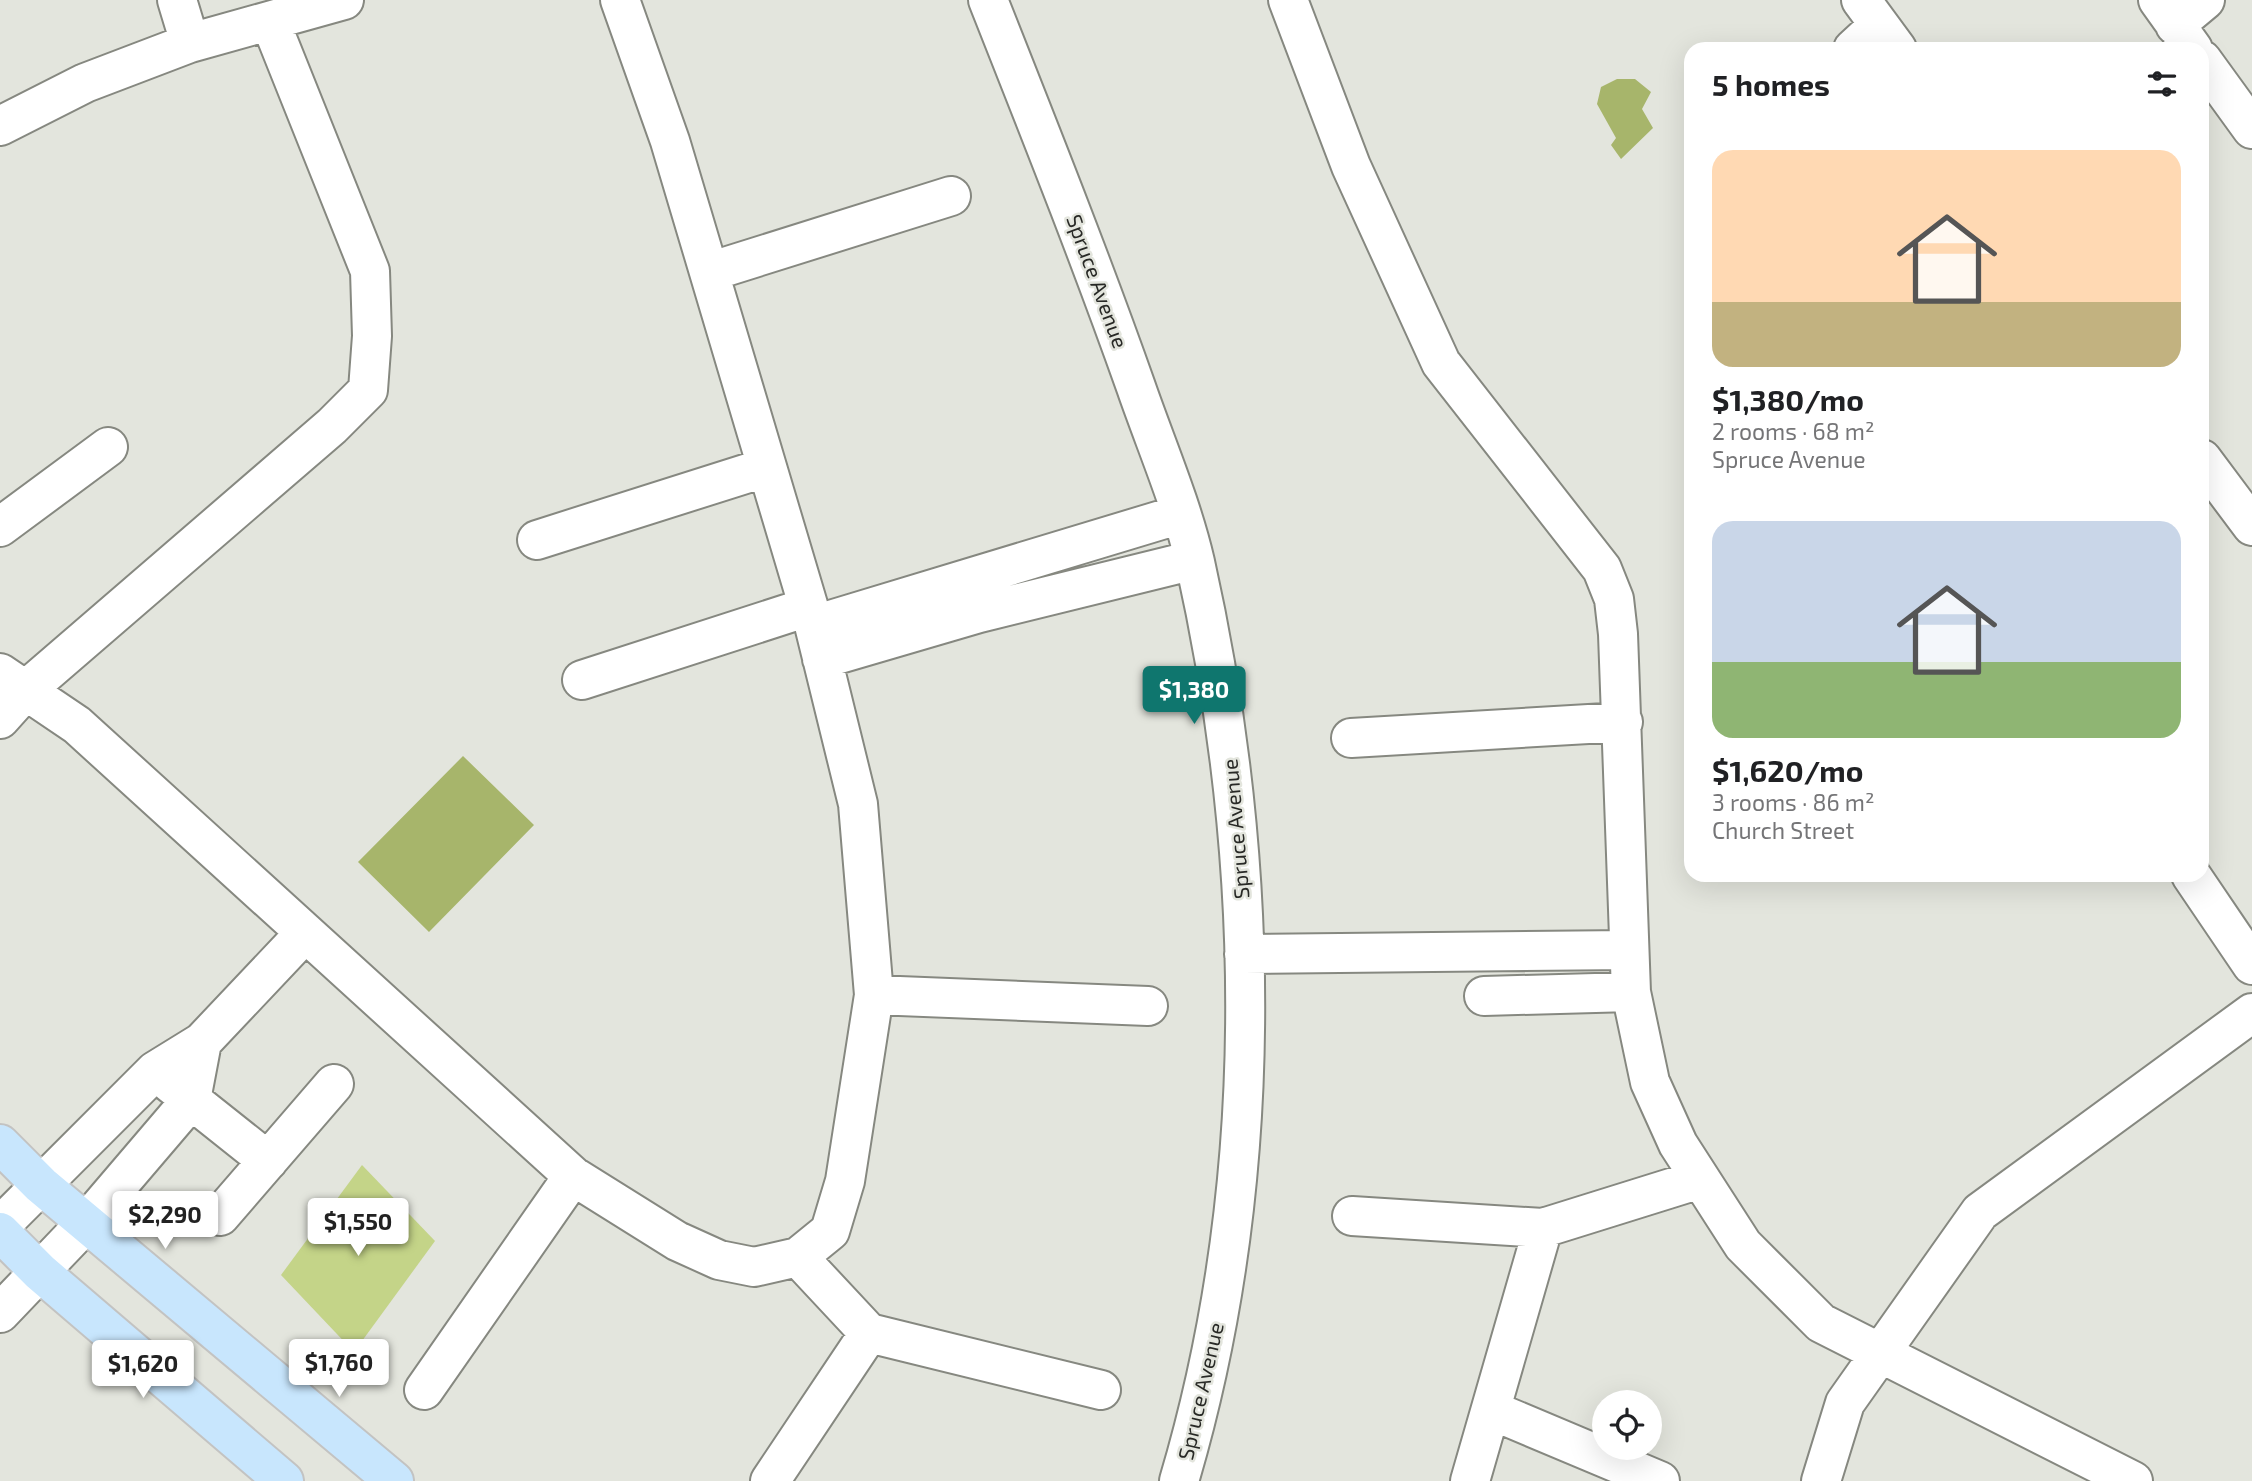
<!DOCTYPE html>
<html lang="en">
<head>
<meta charset="utf-8">
<style>
	body { margin:0; font-family:"Exo 2",sans-serif; background:#f2f2f2; color:#202124; height:100vh; display:flex; flex-direction:column; font-size:26px; white-space:nowrap }
	* { box-sizing:border-box; margin:0 }
	p { font-size:23px; color:#757577 }
	.icon { flex:none; width:38px; height:38px; fill:none; stroke:currentColor; stroke-width:2; stroke-linecap:round; stroke-linejoin:round }
	.map { position:relative; flex:1; overflow:hidden }
	.details { position:absolute; left:1684px; top:42px; width:525px; height:840px; display:flex; flex-direction:column; background:#fff; border-radius:21px; box-shadow:0 7px 28px #0002 }
	.details>* { flex:none }
	.fabs { position:absolute; left:1592px; top:1390px; display:grid; gap:14px }
	.fabs a { display:grid; place-items:center; width:70px; height:70px; border-radius:50%; background:#fff; box-shadow:0 7px 28px #0002; font-size:35px }
	.price { position:absolute; translate:-50% -60px; padding:0 16px; border-radius:7px; background:#fff; color:#222; font-size:23px; line-height:46px; filter:drop-shadow(0 2px 4px #0008) }
	.price::after { content:''; position:absolute; left:50%; top:42px; width:21px; height:16px; margin-left:-10px; background:inherit; clip-path:polygon(0 0,100% 0,50% 100%) }
	.price.current { background:#0f766e; color:#fff }
	ul { padding:0; list-style:none }
	li { display:grid; align-content:center; gap:14px; height:371px; padding:0 28px }
	li span { display:grid; place-items:center; height:217px; border-radius:21px; color:#555 }
	li>.icon { margin-inline-start:auto }
	span .icon { width:126px; height:126px; fill:#fffc; stroke-width:1 }
	li b { font-size:30px }
	h2 { display:flex; justify-content:space-between; align-items:center; height:84px; padding:0 28px; font-size:30px }
	.map>svg:first-child { display:block }
</style>
</head>
<body>
<div class="map">
<svg width="2252" height="1481" viewBox="0 0 2252 1481">
	<rect width="100%" height="100%" fill="#e3e5dd"/>
	<path fill="#a7b56b" d="M1617,79H1635L1651,92L1642,109L1653,128L1621,159L1611,145L1616,138L1597,104L1601,87Z
		M463,756L534,825L429,932L358,862Z"/>
	<path fill="#c4d488" d="M362,1165L435,1241L354,1352L281,1275Z"/>
	<g fill="none" stroke-linecap="round" stroke-linejoin="round">
		<g stroke="#868880" stroke-width="42">
			<path id="minor" d="M177,0L190,43
				M988,0C1039,129 1090,257 1136,387C1156,445 1181,502 1195,562C1262,863 1267,1184 1179,1481
				M1288,0L1351,166L1441,363L1602,569L1614,599L1618,634L1631,992L1650,1082L1678,1144L1743,1245L1821,1323L2133,1481
				M1861,0L1897,49
				M2158,0L2193,49
				M2175,25L2205,0
				M1853,49L1879,25
				M2202,60L2252,129
				M0,126L85,83L190,43L344,0
				M709,272L951,196
				M2202,459L2252,526
				M0,527L108,447
				M537,540L767,467
				M814,625L1181,514
				M822,659L979,613L1194,560
				M0,673L77,725L573,1176L677,1241L719,1260L754,1267L798,1257L830,1231L845,1181L874,995L858,804L814,625L767,467L670,141L620,0
				M582,680L808,607
				M0,719L26,690L332,426L368,390L372,336L370,271L270,21
				M1351,738L1623,722
				M2191,875L2252,965
				M1244,954L1628,950
				M874,995L1148,1006
				M1484,996L1631,992
				M170,1083L268,1161
				M220,1216L334,1084
				M1352,1216L1543,1228L1700,1179
				M0,1226L155,1071L202,1042L305,933
				M798,1257L869,1333L1101,1390
				M0,1313L86,1223L191,1100L202,1042
				M424,1390L573,1176
				M1491,1410L1660,1481
				M770,1481L869,1333
				M1470,1481L1543,1228
				M1821,1481L1845,1403L1980,1212L2252,1013"/>
		</g>
		<g stroke="#c3c3c2" stroke-width="42">
			<path id="major" d="M0,1144L41,1185L394,1481
				M0,1232L40,1272L284,1481"/>
		</g>
		<use href="#minor" stroke="#fff" stroke-width="38"/>
		<use href="#major" stroke="#c8e6fd" stroke-width="38"/>
	</g>
	<g text-anchor="middle" dominant-baseline="central" stroke-width="5" stroke-linejoin="round" paint-order="stroke">
		<g font-size="21" fill="#282926" stroke="#e3e5dd">
			<text transform="translate(1098 281) rotate(70)">Spruce Avenue</text>
			<text transform="translate(1235 829) rotate(-95)">Spruce Avenue</text>
			<text transform="translate(1200 1391) rotate(-77)">Spruce Avenue</text>
		</g>
	</g>
</svg>
<div class="fabs">
<a><svg class="icon" aria-label="locate" viewBox="0 0 24 24"><circle cx="12" cy="12" r="6"/><path d="M12 2v4M12 18v4M2 12h4M18 12h4"/></svg></a>
</div>
<b class="price current" style="left:1194px;top:726px">$1,380</b>
<b class="price" style="left:165px;top:1251px">$2,290</b>
<b class="price" style="left:358px;top:1258px">$1,550</b>
<b class="price" style="left:339px;top:1399px">$1,760</b>
<b class="price" style="left:143px;top:1400px">$1,620</b>
<section class="details">
<h2>5 homes<svg class="icon" aria-label="filters" viewBox="0 0 24 24"><path d="M4 7h16M4 17h16"/><circle cx="9" cy="7" r="2"/><circle cx="15" cy="17" r="2"/></svg></h2>
<ul>
<li><span style="background:linear-gradient(#ffd9b3 70%,#c2b280 0)"><svg class="icon" aria-label="home" viewBox="0 0 24 24"><path d="M3 11l9-7 9 7M6 9v11h12V9"/></svg></span><div><b>$1,380/mo</b><p>2 rooms · 68 m²</p><p>Spruce Avenue</p></div></li>
<li><span style="background:linear-gradient(#c9d6e8 65%,#8fb573 0)"><svg class="icon" aria-label="home" viewBox="0 0 24 24"><path d="M3 11l9-7 9 7M6 9v11h12V9"/></svg></span><div><b>$1,620/mo</b><p>3 rooms · 86 m²</p><p>Church Street</p></div></li>
</ul>
</section>
</div>
</body>
</html>
